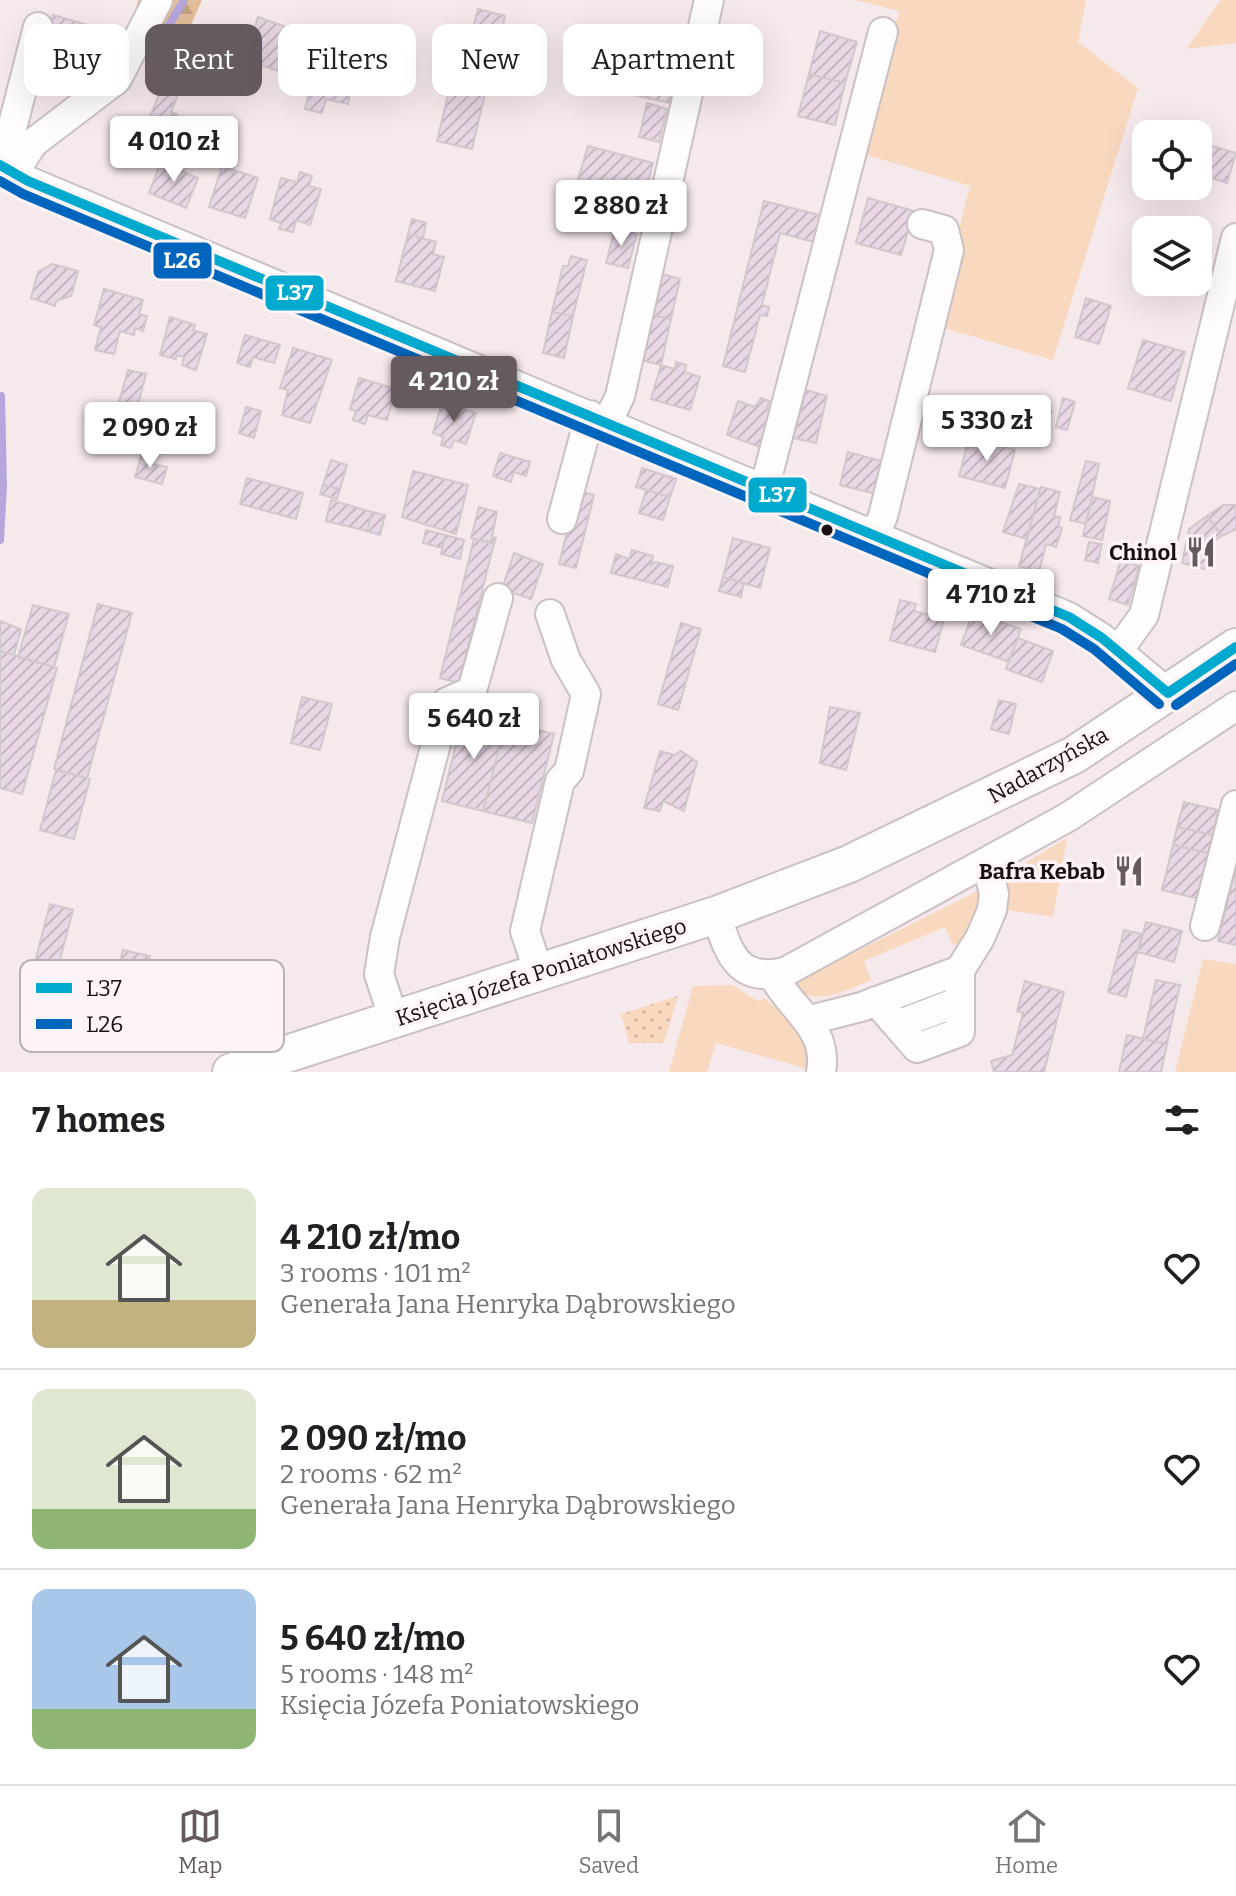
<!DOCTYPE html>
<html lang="en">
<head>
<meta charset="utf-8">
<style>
	body { margin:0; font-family:Bitter,serif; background:#f6f6f6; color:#202124; height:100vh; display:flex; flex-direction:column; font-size:30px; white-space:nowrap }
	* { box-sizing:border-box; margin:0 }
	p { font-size:26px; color:#757577 }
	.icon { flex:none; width:44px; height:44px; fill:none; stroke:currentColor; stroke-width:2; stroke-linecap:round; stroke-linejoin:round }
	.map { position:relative; height:1072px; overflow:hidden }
	.drawer { display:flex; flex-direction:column; background:#fff; flex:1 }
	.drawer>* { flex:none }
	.top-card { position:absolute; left:24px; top:24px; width:800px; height:72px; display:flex; gap:16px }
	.tools { position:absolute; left:1132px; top:120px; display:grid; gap:16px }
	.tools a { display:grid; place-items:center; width:80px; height:80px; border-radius:16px; background:#fff; box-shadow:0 8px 32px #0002; font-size:40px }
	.price { position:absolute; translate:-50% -68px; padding:0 18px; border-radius:8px; background:#fff; color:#222; font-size:26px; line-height:52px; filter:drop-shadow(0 2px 4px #0008) }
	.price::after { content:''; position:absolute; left:50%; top:48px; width:24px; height:18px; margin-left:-12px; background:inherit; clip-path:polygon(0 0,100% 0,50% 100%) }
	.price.on { background:#655b5e; color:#fff }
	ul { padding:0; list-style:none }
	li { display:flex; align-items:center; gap:24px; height:200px; padding:0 32px }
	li+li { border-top:2px solid #e0e0e0 }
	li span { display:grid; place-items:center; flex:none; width:224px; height:160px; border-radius:16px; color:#555 }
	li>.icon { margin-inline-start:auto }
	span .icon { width:96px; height:96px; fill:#fffc; stroke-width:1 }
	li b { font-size:34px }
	h2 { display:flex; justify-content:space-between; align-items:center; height:96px; padding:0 32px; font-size:34px }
	.tag { padding:0 28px; border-radius:16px; background:#fff; box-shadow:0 8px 32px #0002; font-size:28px; line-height:72px }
	.tag.on { background:#655b5e; color:#fff }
	.tabs { display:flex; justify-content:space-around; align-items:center; height:112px; border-top:2px solid #e0e0e0; background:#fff; font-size:22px; color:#757577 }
	.tabs a { display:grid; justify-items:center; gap:4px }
	.tabs .on { color:#655b5e }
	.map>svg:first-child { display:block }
</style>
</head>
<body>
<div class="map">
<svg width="1236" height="1072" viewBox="0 0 1236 1072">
	<defs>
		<pattern id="forest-firs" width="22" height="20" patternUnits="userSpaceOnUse" patternTransform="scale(2)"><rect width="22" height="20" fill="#e4be99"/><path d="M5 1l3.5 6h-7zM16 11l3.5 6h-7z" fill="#c3a283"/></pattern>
		<pattern id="park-dots" width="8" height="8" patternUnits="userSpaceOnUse" patternTransform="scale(2)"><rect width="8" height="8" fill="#f8d8bf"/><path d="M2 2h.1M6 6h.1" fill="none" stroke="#d4b8a3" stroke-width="1.8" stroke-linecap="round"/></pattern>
		<pattern id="building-hatch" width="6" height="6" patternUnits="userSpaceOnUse" patternTransform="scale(2)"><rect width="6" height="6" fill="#e9d7e5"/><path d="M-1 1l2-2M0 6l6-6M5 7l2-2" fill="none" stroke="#c7b7c3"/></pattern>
	</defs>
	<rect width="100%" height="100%" fill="#f6e9ec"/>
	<path fill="#f8d8bf" d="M855,0H1086L1078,42L1138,88L1053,360L934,325L970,186L860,153L899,11Z
		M1221,0H1236V43L1186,49Z
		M1067,838L1053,917L1007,910V874Z
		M986,887L985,899L959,943L953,946L945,927L864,961L871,980C837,994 822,1006 787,986Z
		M1203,959L1236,964V1072H1175Z
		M732,985L758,1001L764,998C790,1020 806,1035 811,1070L716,1043L707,1072H669L693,986Z"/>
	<path fill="url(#forest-firs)" d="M138,0H202L183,43L157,56L140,55L129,40Z"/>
	<path fill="url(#park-dots)" d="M678,996L664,1043H629L621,1014Z"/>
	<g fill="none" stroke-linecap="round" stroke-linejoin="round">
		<path stroke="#b6a6dd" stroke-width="8" d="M162,37L184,0
			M0,540L3,486L1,396"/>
	</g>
	<path fill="url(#building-hatch)" stroke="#d1c8cc" stroke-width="2" d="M478,9L505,16L500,39L472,32Z
		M53,15L91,26L79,67L41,56Z
		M258,17L295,30L281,72L244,59Z
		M820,31L857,42L845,83L809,74Z
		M165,69L185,77L171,112L177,114L174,121L168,118L166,125L149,119L163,85L159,83Z
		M618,70L674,82L670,103L615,91Z
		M809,74L845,83L835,125L798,116Z
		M313,78L351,88L348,104L326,99L322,113L305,109Z
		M451,82L486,90L472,149L437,141Z
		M647,103L667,109L659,142L639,137Z
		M1199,142L1236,153L1227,183L1198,174Z
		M588,146L653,163L642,205L600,193L597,203L585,199L587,190L576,186Z
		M173,159L184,164L181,171L198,178L186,208L149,193L160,164L170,167Z
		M222,166L258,178L245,218L209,207Z
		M300,172L312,176L309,186L321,189L310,225L296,220L293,232L279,229L281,223L270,219L281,178L297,182Z
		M868,198L914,211L901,255L856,243Z
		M764,201L820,215L814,242L780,233L762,305L769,307L767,316L760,315L745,372L723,366Z
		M412,219L426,223L423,238L408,234Z
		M615,228L637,234L628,268L606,263Z
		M408,234L436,242L433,254L444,257L435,291L396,281Z
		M571,256L587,260L573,316L552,312L563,266H568Z
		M52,264L78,271L71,296L56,301L55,306L31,298L38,272Z
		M662,274L680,279L671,319L652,315Z
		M104,289L143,300L139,314L147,316L143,331L135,328L134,335L120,331L114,354L95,350L101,327L94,325Z
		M1086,298L1111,306L1099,344L1075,337Z
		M552,312L573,316L564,358L543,353Z
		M652,315L671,319L661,365L641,360Z
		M170,317L195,325L193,330L207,334L196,370L182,365L184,357L177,355L176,359L160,355Z
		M245,335L280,345L274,363L253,357L250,367L237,363Z
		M1143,340L1185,352L1171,401L1128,388Z
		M293,348L332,360L310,423L282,415L288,390L280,388Z
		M676,362L686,365L685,372L700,377L690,410L651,399L661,365L675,369Z
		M128,370L146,374L134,421L115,416Z
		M359,378L396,389L387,420L368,415L365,424L353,420L356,411L350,409Z
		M806,390L827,396L816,443L793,438Z
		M761,398L769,401L767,411L779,416L768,450L727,435L738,401L755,407Z
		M1063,398L1075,402L1067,430L1056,427Z
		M442,402L476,413L466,444L454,440L451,448L441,445L443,437L433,433Z
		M246,407L261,411L254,438L239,433Z
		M1035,408L1051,411L1045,437L1030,433Z
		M969,438L1015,450L1005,488L959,476Z
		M142,452L150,454L147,463L167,467L162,484L135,477Z
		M848,452L888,463L880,495L840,485Z
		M500,453L530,462L526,476L514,472L511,482L493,476Z
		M331,460L347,465L340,489L323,485Z
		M1086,461L1099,464L1086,524L1070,520Z
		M642,468L676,479L670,497L636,487Z
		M413,471L468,485L456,534L402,517Z
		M247,478L303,493L296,519L240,504Z
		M1019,484L1040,489L1027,539L1003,532Z
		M323,485L340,489L337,499L320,494Z
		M1041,487L1060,492L1054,516L1060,517L1058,527L1062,528L1056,547L1046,544L1039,572L1019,566Z
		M646,490L670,497L663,520L639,513Z
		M577,491L594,495L576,568L559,564Z
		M1092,497L1110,501L1102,540L1083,536Z
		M331,500L372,512L367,531L326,521Z
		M1223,505H1236V529L1222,536L1207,516Z
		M479,507L497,512L492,537L496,538L494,544L471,538Z
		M372,512L385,515L380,535L367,531Z
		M1207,516L1222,536L1211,543L1205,569L1182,563L1189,529Z
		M426,530L445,535L442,548L423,543Z
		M445,535L464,540L460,559L441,554Z
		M733,538L770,548L760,588L723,577Z
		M474,539L494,543L459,683L440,678Z
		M1089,542L1102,544L1098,563L1085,560Z
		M632,550L653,556L651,565L655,562L673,566L668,587L611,573L616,554L629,559Z
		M514,553L543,564L531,599L502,589Z
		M1121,560L1139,566L1128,605L1109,599Z
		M723,577L744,583L741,597L719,591Z
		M900,600L916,604L914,611L944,619L935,652L890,640Z
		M98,604L132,613L87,778L54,769Z
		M33,605L69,614L54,667L18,657Z
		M973,613L1021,629L1009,662L961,645Z
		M0,621L21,629L14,655L0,651Z
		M681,623L701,629L678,710L658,704Z
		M1018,638L1053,651L1042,682L1006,669Z
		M0,651L57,668L22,794L0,788Z
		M302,697L332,704L320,750L291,743Z
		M999,700L1016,704L1009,734L991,729Z
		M830,707L860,713L846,770L820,763Z
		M464,711L506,722L483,811L442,801Z
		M506,722L554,734L532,823L483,811Z
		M660,751L674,755L681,751L697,762L684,811L663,801L660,811L644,808Z
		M56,770L90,779L74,839L40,830Z
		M1184,802L1218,810L1213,835L1177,827Z
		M1177,827L1213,835L1208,853L1173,845Z
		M1173,845L1210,854L1200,899L1162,890Z
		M1236,867V945L1218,941Z
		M50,904L73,910L46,1013L23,1008Z
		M1146,922L1182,931L1174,962L1138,952Z
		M1124,930L1142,934L1126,997L1108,992Z
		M123,950L150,956L139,1005L111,998Z
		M1156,980L1180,985L1167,1044L1143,1039Z
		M1025,981L1064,992L1044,1072H994L991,1061L1012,1055L1023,1013L1017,1011Z
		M1127,1035L1167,1044L1161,1072H1119Z"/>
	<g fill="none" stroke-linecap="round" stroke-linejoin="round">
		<g stroke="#cbc0c3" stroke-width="32">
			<path id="minor" d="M0,155L9,140L38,27
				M0,165L28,181L1069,617L1102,638L1168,693
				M14,173L33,143L117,79L158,0
				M607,423L620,396L709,0
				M764,490L883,32
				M562,519L590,415
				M874,537L883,516L949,250L944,230L922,224
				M1118,651L1144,615L1236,238
				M716,915C729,953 737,983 785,972L1068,817L1236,706
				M1205,926L1236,805
				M539,973L525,931L560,781L569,771L586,694L566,660L550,614
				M773,975C790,1010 829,1027 821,1072
				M876,1001L917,1048L960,1032V970L980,938L992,910L994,894L987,864
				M394,1020L379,974L385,937L447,702L472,691L498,598
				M810,1020L861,1007L960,970
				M897,1025L960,1001"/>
		</g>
		<g stroke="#cbc0c3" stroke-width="40">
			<path id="major" d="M231,1072L716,915L849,864L1074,755L1236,647"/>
		</g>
		<use href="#minor" stroke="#fefcfc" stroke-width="28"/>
		<use href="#major" stroke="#fefcfc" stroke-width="36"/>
		<g stroke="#fef4f7" stroke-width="16">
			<path id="bus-1" d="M0,165L28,181L1069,617L1102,638L1168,693
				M1168,693L1236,647"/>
		</g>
		<g stroke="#fef4f7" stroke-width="16">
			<path id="bus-2" d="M0,181L23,194L1062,629L1094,649L1159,704
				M1176,705L1236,664"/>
		</g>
		<use href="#bus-1" stroke="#00a9ce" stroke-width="10"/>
		<use href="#bus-2" stroke="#0065bd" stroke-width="10"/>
	</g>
	<defs>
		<g id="restaurant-bare" transform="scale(2.4)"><path d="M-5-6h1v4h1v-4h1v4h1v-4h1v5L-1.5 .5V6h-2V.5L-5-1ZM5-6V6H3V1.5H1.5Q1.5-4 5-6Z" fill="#655b5e" stroke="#fef4f7" stroke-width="2.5" paint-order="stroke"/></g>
	</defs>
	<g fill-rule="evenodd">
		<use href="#restaurant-bare" x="1201" y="552"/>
		<use href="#restaurant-bare" x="1129" y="871"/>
	</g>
	<circle fill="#170f11" stroke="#fef4f7" stroke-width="3" cx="827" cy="530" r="7"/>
	<g text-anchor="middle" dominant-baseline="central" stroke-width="7" stroke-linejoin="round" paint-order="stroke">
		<g font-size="22" font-weight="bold" fill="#170f11" stroke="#fef4f7" text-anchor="end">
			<text x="1177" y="552">Chinol</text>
			<text x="1105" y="871">Bafra Kebab</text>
		</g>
		<g font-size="22" fill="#170f11" stroke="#fef4f7">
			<text transform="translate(1048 765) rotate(-29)">Nadarzyńska</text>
			<text transform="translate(541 972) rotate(-18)">Księcia Józefa Poniatowskiego</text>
		</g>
	</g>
	<rect x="20" y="960" width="264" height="92" rx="12" fill="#fef4f7" stroke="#b9afb2" stroke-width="2"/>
	<rect x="36" y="983" width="36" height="10" fill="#00a9ce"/>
	<rect x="36" y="1019" width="36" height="10" fill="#0065bd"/>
	<g font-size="22" fill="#170f11">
		<text x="86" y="996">L37</text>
		<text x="86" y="1032">L26</text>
	</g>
	<g stroke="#fef4f7" stroke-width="3">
		<rect x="152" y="241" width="61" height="39" rx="8" fill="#0065bd"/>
		<rect x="264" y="274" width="61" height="38" rx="8" fill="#00a9ce"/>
		<rect x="747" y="476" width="61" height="38" rx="8" fill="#00a9ce"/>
	</g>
	<g font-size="22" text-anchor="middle" font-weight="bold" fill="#fff">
		<text x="182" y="268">L26</text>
		<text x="295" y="300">L37</text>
		<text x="777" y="502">L37</text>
	</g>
</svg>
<div class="tools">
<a><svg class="icon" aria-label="locate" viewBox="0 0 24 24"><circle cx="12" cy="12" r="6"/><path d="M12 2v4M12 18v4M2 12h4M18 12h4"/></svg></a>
<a><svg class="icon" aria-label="layers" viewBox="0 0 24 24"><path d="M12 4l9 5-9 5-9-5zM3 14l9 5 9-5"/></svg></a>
</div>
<b class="price" style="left:174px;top:184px">4 010 zł</b>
<b class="price" style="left:621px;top:248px">2 880 zł</b>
<b class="price on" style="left:454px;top:424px">4 210 zł</b>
<b class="price" style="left:987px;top:463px">5 330 zł</b>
<b class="price" style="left:150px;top:470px">2 090 zł</b>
<b class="price" style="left:991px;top:637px">4 710 zł</b>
<b class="price" style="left:474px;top:761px">5 640 zł</b>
<div class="top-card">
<a class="tag">Buy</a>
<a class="tag on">Rent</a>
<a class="tag">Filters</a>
<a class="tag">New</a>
<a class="tag">Apartment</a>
</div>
</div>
<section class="drawer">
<h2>7 homes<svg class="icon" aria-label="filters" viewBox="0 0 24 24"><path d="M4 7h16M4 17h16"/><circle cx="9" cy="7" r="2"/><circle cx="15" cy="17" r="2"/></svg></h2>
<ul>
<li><span style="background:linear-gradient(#dfe7d0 70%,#c2b280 0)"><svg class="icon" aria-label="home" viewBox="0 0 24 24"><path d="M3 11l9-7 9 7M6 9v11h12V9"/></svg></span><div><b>4 210 zł/mo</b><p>3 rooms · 101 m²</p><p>Generała Jana Henryka Dąbrowskiego</p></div><svg class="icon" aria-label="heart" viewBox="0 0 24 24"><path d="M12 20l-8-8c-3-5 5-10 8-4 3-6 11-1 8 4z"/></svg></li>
<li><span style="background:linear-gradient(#dfe7d0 75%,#8fb573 0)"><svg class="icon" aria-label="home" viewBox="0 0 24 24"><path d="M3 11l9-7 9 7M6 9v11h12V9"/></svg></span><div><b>2 090 zł/mo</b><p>2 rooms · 62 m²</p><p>Generała Jana Henryka Dąbrowskiego</p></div><svg class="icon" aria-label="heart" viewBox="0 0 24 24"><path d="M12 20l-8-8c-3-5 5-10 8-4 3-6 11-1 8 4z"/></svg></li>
<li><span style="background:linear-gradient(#a9c7e8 75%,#8fb573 0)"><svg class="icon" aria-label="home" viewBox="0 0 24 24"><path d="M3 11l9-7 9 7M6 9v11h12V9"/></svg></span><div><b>5 640 zł/mo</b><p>5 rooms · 148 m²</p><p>Księcia Józefa Poniatowskiego</p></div><svg class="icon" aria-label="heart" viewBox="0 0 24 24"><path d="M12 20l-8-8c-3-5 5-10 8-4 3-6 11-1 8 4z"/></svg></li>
</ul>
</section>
<nav class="tabs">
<a class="on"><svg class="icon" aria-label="map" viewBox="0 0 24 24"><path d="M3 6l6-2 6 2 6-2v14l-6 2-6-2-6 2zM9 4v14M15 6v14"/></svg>Map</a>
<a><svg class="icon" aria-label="saved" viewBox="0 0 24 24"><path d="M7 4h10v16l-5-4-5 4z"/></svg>Saved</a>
<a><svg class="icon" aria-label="home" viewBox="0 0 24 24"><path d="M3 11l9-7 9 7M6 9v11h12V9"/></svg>Home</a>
</nav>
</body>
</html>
